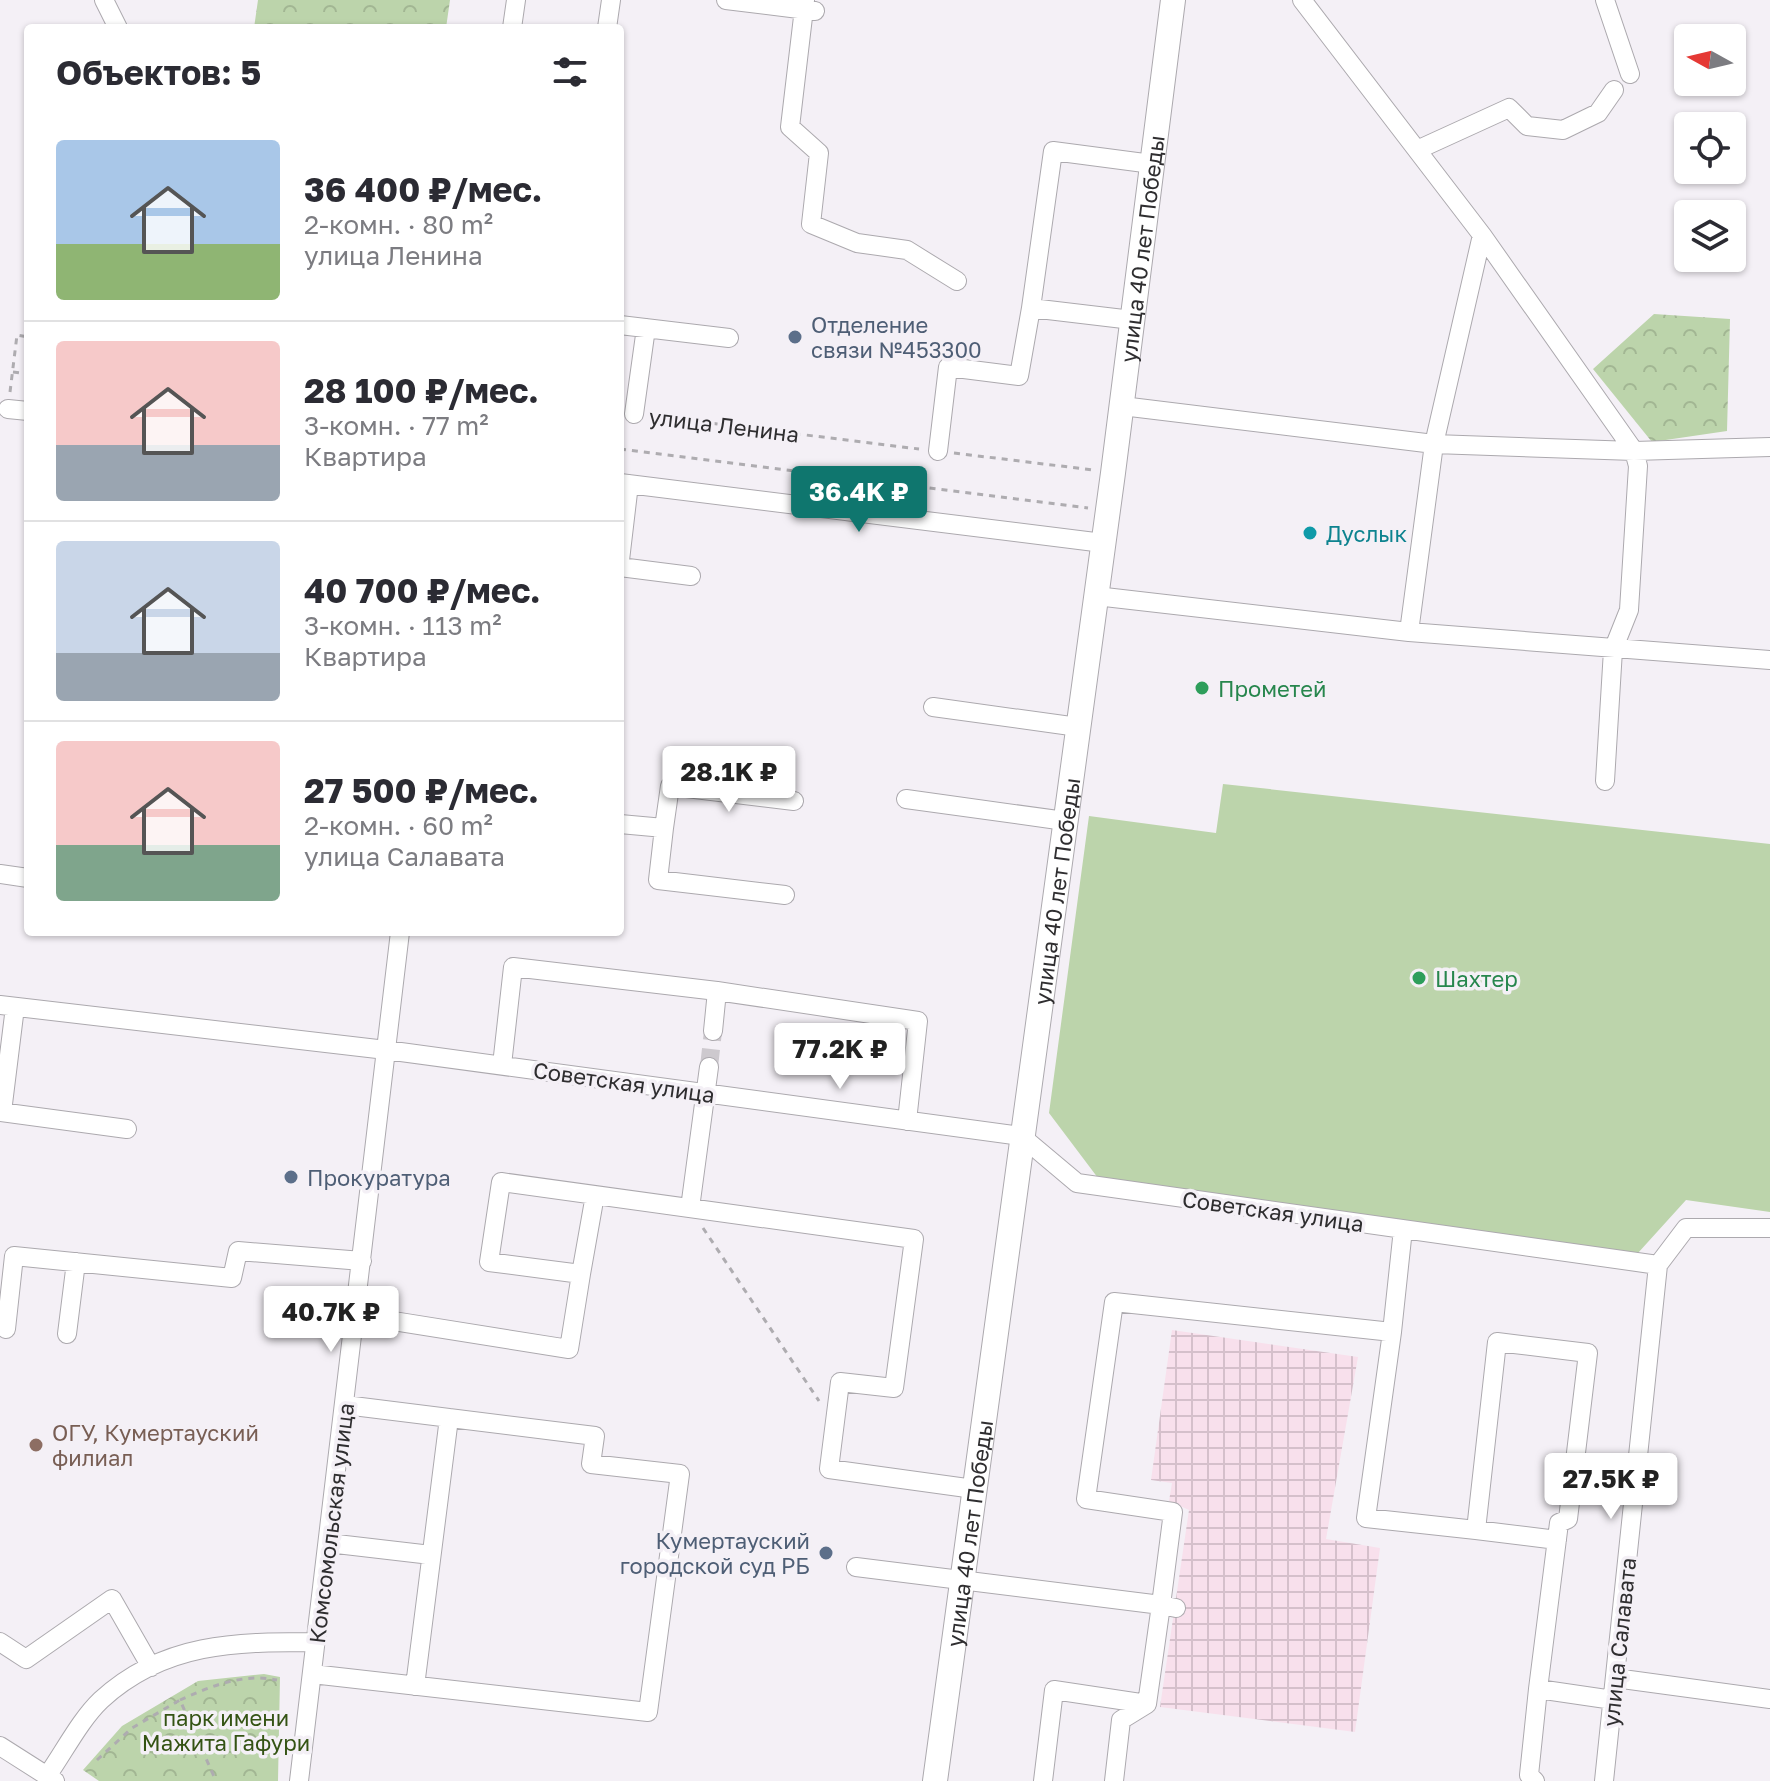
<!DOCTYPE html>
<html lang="ru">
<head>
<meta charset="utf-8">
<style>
	body { margin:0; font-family:"Golos Text",sans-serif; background:#f7f7f7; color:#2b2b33; height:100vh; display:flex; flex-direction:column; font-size:30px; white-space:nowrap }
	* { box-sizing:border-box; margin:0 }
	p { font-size:26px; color:#7c7c81 }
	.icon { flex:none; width:44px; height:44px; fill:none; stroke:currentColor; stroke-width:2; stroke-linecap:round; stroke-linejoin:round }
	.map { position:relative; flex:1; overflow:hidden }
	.panel { position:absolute; left:24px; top:24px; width:600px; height:912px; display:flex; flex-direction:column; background:#fff; border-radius:8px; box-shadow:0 2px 6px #0004 }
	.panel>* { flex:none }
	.needle { width:52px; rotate:278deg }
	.controls { position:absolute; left:1674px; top:24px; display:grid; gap:16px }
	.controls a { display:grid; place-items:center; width:72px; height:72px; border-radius:8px; background:#fff; box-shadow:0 2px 6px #0004; font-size:40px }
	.price { position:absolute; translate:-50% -68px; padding:0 18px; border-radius:8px; background:#fff; color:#222; font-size:26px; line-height:52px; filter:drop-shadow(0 2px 4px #0008) }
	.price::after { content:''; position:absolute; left:50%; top:48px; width:24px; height:18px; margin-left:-12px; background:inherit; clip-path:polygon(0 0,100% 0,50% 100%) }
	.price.current { background:#0f766e; color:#fff }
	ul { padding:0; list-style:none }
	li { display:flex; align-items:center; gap:24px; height:200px; padding:0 32px }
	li+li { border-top:2px solid #e1e1e2 }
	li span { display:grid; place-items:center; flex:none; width:224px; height:160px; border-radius:8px; color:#555 }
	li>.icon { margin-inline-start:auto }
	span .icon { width:96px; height:96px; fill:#fffc; stroke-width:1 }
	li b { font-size:34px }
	h2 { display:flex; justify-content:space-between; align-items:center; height:96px; padding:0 32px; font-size:34px }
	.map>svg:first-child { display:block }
</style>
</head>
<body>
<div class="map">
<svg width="1770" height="1781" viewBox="0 0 1770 1781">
	<defs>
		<pattern id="industrial-grid" width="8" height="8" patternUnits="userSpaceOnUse" patternTransform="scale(2)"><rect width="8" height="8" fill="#f8e0ec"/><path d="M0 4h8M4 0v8" fill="none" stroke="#d5c0cb"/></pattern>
		<pattern id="park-crowns" width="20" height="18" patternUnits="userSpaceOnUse" patternTransform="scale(2)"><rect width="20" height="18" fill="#bcd4ab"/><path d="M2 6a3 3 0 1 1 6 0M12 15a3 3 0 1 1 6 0" fill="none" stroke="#a2b693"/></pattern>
	</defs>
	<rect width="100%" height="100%" fill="#f4f0f6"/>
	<path fill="url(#industrial-grid)" d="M1172,1330L1358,1357L1326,1539L1380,1548L1355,1732L1160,1707L1189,1510L1169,1501L1172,1483L1151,1480Z"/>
	<path fill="url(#park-crowns)" d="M258,0H450L446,28H254Z
		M1654,314L1730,319L1727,431L1652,442L1593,369Z
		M264,1674L280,1677L278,1781H99L83,1770L122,1726L198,1681Z"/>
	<path fill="#bcd4ab" d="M1223,784L1770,844V1212L1686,1200L1638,1253L1101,1182L1049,1113L1089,816L1216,833Z"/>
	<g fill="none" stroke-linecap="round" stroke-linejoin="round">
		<path stroke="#cdc9ce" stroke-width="18" stroke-dasharray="18 9" stroke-linecap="butt" d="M709,1067L713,1031"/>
		<g stroke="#aca9ae" stroke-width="20">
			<path id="minor" d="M104,0L118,28
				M726,0L815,11
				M805,0L790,127L819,153L811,224L857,243L907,250L957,281
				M1302,0L1482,235L1634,451L1638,466L1629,610L1613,650L1605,781
				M1605,0L1630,74
				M512,28L516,0
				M607,28L611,0
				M1417,150L1509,108L1527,126L1563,130L1598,113L1614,90
				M1482,235L1434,444L1634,451L1770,447
				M1031,308L1053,151L1152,164
				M620,325L729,338
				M8,409L28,411
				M634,414L646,328
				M938,451L948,367L1019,376L1031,308L1132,320
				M620,483L1103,543
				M620,560L629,484
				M620,567L691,576
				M1096,596L1409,632L1434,444L1122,406
				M1409,632L1770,660
				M933,707L1078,727
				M906,799L1065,821
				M620,824L664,828L658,880L785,895
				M664,828L670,786L794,801
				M0,874L28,878
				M0,1005L386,1050L1021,1136L1077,1183L1658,1265
				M713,1031L717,991L918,1021L907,1121
				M502,1065L513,967L717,991
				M0,1112L127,1129
				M2,1112L15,1007
				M690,1208L709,1067
				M1658,1265L1686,1228H1770
				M581,1274L595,1195
				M356,1315L569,1349L581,1274L489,1262L501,1182L914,1239L894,1388L840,1382L829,1469L974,1489
				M6,1329L14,1256L232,1278L238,1251L362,1261
				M1392,1332L1366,1518L1476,1530L1497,1342L1588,1353L1568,1519L1559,1523L1538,1689L1613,1700
				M67,1334L76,1262
				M1476,1530L1557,1540
				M328,1543L431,1555
				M856,1567L1161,1605L1173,1512L1086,1499L1114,1302L1392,1332L1403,1229
				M0,1642L26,1659L112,1599L151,1667
				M312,1674L648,1712L680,1474L591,1464L595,1436L345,1405
				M1615,1678L1770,1699
				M415,1686L449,1418
				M0,1746L55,1781
				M47,1776C64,1752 80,1720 101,1700C164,1642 236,1642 316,1642
				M299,1781L400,932
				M1043,1781L1054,1690L1147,1704L1161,1605L1176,1608
				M1114,1781L1121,1720L1147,1704
				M1535,1781L1529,1775L1538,1689
				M1604,1781L1658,1265"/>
		</g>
		<g stroke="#aca9ae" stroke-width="26">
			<g id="major">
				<path id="s1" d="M935,1781L1113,473L1173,0"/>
			</g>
		</g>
		<path stroke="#aeacb0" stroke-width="3" stroke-dasharray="6 6" stroke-linecap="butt" d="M13,372L28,374
			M10,392L17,335L28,337
			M652,416L919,449
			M620,449L1088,508
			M954,453L1093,470
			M703,1228L819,1401
			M180,1700C211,1686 243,1673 277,1680
			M97,1760L132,1728L180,1700L216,1781"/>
		<use href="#minor" stroke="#fff" stroke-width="18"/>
		<use href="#major" stroke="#fff" stroke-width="24"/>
	</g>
	<g fill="#5c6f8a" stroke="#f4f0f6" stroke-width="3">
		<circle cx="795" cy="337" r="8"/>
		<circle cx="291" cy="1177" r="8"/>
		<circle cx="826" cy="1553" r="8"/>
	</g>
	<circle fill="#0f9aa8" stroke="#f4f0f6" stroke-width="3" cx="1310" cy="533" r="8"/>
	<g fill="#2e9e5b" stroke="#f4f0f6" stroke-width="3">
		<circle cx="1202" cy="688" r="8"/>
		<circle cx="1419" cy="978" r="8"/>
	</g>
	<circle fill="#8d6e63" stroke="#f4f0f6" stroke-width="3" cx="36" cy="1445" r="8"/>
	<g text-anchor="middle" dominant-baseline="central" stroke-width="7" stroke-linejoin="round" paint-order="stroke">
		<g font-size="22" fill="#2f2e30" stroke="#f4f0f6">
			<text stroke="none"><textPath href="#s1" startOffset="1546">улица 40 лет Победы</textPath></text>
			<text transform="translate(724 425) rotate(7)">улица Ленина</text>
			<text stroke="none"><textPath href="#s1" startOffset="898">улица 40 лет Победы</textPath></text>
			<text transform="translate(624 1082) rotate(8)">Советская улица</text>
			<text transform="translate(1273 1211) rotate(8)">Советская улица</text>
			<text transform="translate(331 1523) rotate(-83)">Комсомольская улица</text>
			<text stroke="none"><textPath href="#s1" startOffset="250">улица 40 лет Победы</textPath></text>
			<text transform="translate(1619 1642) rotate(-84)">улица Салавата</text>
		</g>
		<g font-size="22" fill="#4e5e75" stroke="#f4f0f6" text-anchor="start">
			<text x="811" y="324">Отделение<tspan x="811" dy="25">связи №453300</tspan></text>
			<text x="307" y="1177">Прокуратура</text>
			<text x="810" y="1540" text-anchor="end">Кумертауский<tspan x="810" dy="25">городской суд РБ</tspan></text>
		</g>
		<g font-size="22" fill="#0d838f" stroke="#f4f0f6" text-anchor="start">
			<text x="1326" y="533">Дуслык</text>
		</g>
		<g font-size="22" fill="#27864d" stroke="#f4f0f6" text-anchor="start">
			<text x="1218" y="688">Прометей</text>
			<text x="1435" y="978">Шахтер</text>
		</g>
		<g font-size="22" fill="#785e54" stroke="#f4f0f6" text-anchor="start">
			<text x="52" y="1432">ОГУ, Кумертауский<tspan x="52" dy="25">филиал</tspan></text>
		</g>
		<g font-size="22" fill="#345314" stroke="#f4f0f6">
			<text x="226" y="1717">парк имени<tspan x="226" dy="25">Мажита Гафури</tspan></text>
		</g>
	</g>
</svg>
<div class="controls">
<a><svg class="needle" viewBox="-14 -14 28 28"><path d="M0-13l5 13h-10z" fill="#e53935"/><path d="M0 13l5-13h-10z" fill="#7c7c81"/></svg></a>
<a><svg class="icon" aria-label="locate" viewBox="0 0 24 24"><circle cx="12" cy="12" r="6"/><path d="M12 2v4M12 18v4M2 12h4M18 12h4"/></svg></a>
<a><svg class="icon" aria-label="layers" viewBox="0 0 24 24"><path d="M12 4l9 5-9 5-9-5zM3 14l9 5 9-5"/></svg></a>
</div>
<b class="price current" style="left:859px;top:534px">36.4K ₽</b>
<b class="price" style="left:729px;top:814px">28.1K ₽</b>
<b class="price" style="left:840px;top:1091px">77.2K ₽</b>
<b class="price" style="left:331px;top:1354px">40.7K ₽</b>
<b class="price" style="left:1611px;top:1521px">27.5K ₽</b>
<section class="panel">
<h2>Объектов: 5<svg class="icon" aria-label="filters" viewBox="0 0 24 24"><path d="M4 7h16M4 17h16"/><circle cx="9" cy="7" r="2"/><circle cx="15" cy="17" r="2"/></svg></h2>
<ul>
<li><span style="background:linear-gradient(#a9c7e8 65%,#8fb573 0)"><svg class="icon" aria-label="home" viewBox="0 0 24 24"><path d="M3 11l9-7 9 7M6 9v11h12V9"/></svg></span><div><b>36 400 ₽/мес.</b><p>2-комн. · 80 m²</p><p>улица Ленина</p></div></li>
<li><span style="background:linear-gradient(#f6c9c9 65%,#9aa5b1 0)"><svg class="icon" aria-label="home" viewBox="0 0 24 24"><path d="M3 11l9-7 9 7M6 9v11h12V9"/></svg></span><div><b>28 100 ₽/мес.</b><p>3-комн. · 77 m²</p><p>Квартира</p></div></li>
<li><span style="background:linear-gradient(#c9d6e8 70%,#9aa5b1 0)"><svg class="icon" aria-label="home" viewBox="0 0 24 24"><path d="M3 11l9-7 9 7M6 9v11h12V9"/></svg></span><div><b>40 700 ₽/мес.</b><p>3-комн. · 113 m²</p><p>Квартира</p></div></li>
<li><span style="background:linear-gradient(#f6c9c9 65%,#7fa58c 0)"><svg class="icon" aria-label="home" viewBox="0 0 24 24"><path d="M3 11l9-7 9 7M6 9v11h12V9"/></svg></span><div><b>27 500 ₽/мес.</b><p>2-комн. · 60 m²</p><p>улица Салавата</p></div></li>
</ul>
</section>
</div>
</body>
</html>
